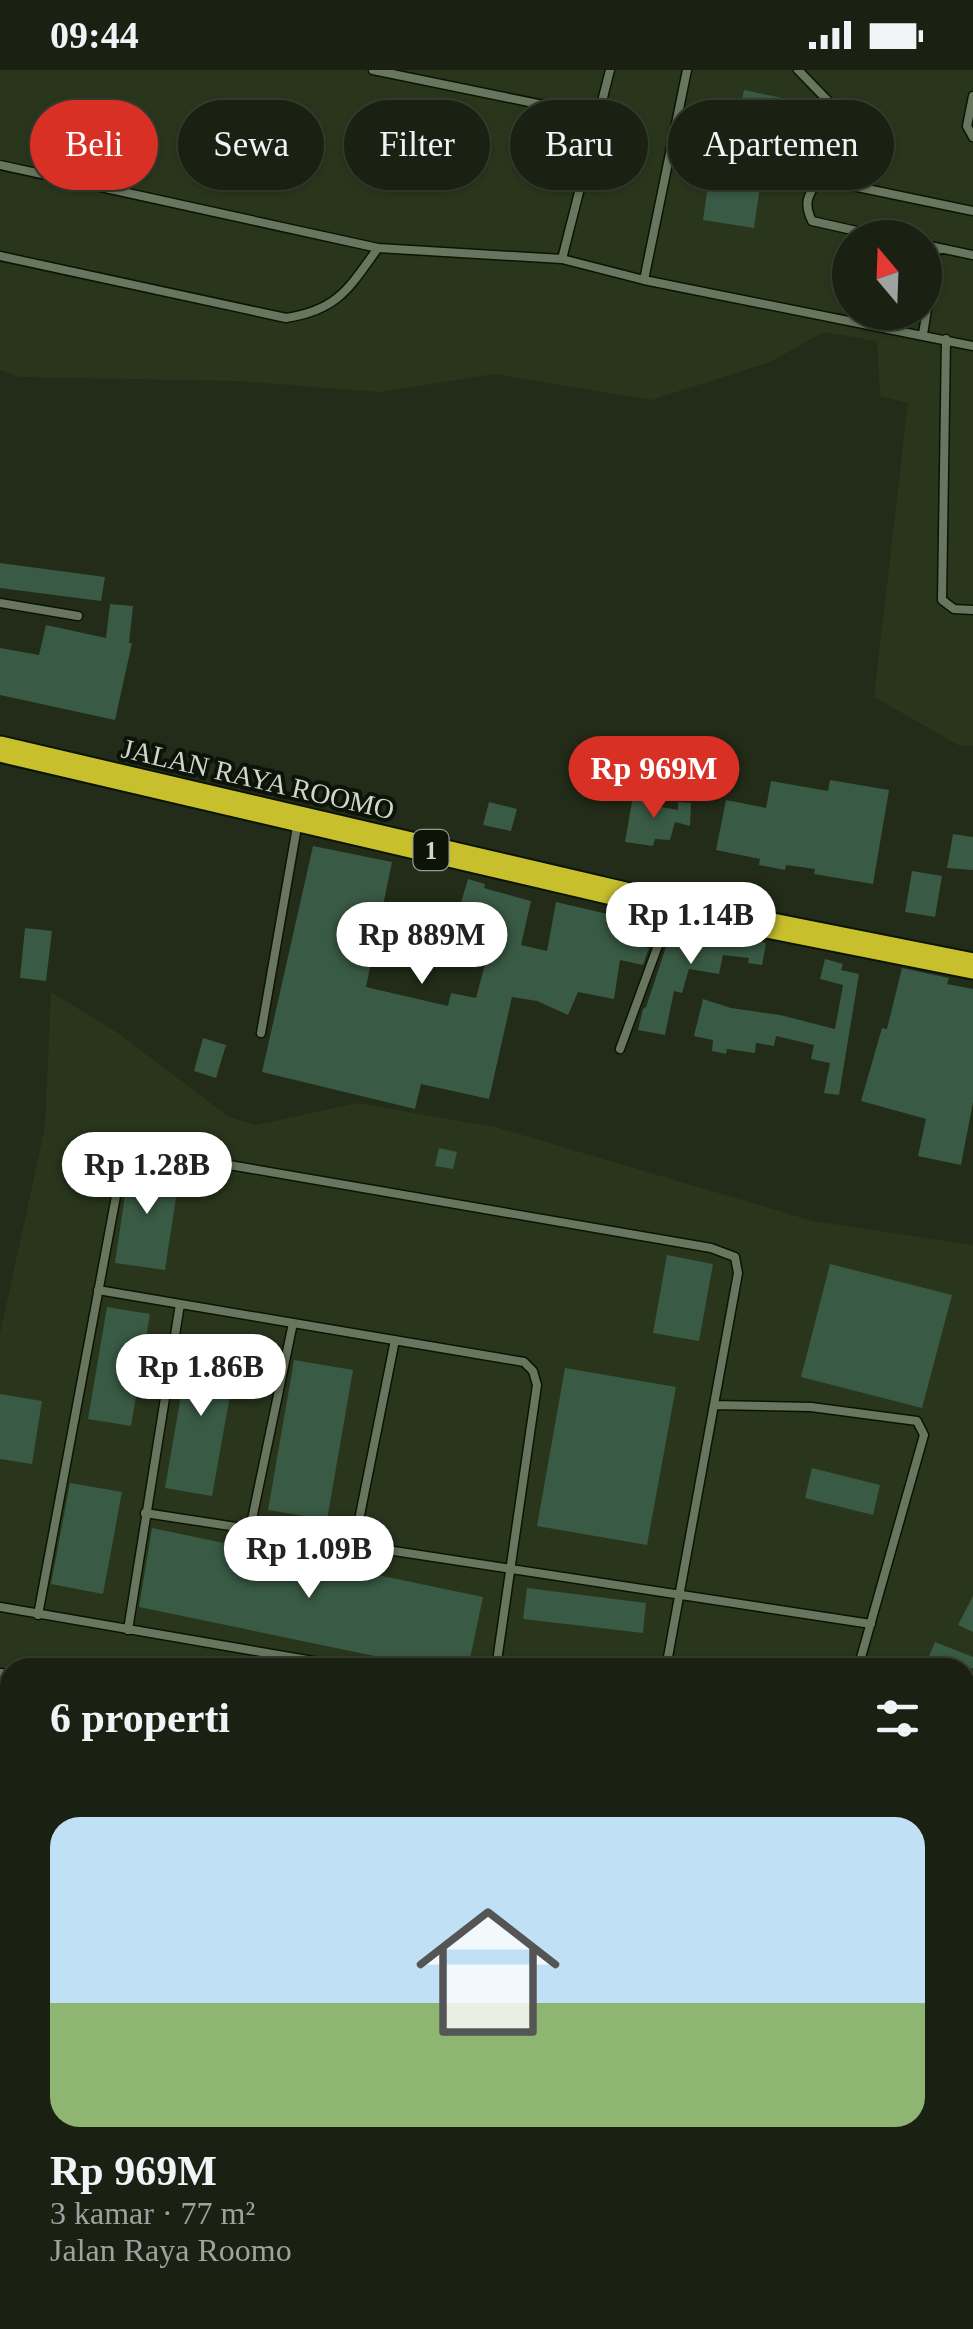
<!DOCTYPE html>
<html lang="id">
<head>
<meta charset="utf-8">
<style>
	body { margin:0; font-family:Georgia,serif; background:#272e20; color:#f1f3f6; height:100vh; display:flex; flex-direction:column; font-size:38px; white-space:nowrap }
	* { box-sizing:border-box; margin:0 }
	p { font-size:32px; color:#9fa39f }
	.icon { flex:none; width:55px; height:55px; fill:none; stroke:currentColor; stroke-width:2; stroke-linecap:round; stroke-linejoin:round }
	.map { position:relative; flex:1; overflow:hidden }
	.panel { position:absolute; left:0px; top:1588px; width:975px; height:672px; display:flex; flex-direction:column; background:#1a2112; border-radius:30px 30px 0 0; box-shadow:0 2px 8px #0004,0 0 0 2px #383e32 }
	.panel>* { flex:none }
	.guide { position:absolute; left:30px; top:30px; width:915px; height:90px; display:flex; gap:20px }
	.needle { width:65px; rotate:341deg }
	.buttons { position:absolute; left:832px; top:150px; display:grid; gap:20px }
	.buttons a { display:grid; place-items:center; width:110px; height:110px; border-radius:50%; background:#1a2112; box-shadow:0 2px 8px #0004,0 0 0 2px #383e32; font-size:50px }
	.price { position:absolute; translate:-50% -85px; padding:0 22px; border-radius:35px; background:#fff; color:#222; font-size:32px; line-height:65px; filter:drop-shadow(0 2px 5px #0008) }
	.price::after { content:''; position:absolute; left:50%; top:60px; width:30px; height:22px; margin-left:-15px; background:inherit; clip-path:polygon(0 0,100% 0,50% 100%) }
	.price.on { background:#d93025; color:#fff }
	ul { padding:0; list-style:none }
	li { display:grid; align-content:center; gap:20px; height:530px; padding:0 50px }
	li span { display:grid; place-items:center; height:310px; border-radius:30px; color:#555 }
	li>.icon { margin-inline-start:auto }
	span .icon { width:180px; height:180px; fill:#fffc; stroke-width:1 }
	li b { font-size:42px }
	h2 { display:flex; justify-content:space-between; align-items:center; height:120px; padding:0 50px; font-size:42px }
	.chip { padding:0 35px; border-radius:45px; background:#1a2112; box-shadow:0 2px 8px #0004,0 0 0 2px #383e32; font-size:35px; line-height:90px }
	.chip.on { background:#d93025; color:#fff }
	.status { display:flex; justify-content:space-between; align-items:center; height:70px; padding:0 50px; background:#1a2112; direction:ltr }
	.status svg { height:28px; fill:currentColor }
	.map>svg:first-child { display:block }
</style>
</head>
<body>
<div class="status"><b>09:44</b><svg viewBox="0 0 49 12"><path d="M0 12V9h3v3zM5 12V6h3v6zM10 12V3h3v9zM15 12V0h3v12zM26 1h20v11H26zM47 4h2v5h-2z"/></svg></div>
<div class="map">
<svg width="973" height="2259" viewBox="0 0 973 2259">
	<rect width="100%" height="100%" fill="#222c18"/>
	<path fill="#29361c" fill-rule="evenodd" d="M0,0H973V676H960L874,627L908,333L880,326L877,271L824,262L770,292L651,330L495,304L380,322L238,311L20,307L0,300ZM850,168H925V242H850Z
		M51,922L118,963L229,1047L256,1055L357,1033L495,1057L813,1151L973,1175V1883L965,1878V1598H10V2208H0V1264L45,1057Z"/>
	<path fill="#395a44" d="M744,20L806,33L793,89L731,75Z
		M710,101L761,109L754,158L703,150Z
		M0,493L105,507L101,531L0,518Z
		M110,534L133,536L129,573H132L115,650L0,625V578L39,585L46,555L106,568Z
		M830,710L889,720L873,814L814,804L815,799L786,795L785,800L759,795L760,789L716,780L726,730L766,738L771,711L828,721Z
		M634,720L646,722L644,734L678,740V732L691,733L690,756L675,752L670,770L655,769L653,776L625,772Z
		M489,732L517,739L511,761L483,755Z
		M953,764L973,767V800L947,798Z
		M313,776L392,792L366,917L448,936L451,923L476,928L493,864L455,853L468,809L485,814L484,818L531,831L521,875L547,881L556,832L646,853L639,876L649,878L643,895L620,890L614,929L578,922L568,945L537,931L512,927L489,1029L421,1014L415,1039L262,1002Z
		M912,801L942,806L935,847L905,842Z
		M674,853L766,873L762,895L748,893L749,888L723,885L719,904L689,899L682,923L674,921L665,965L638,960L643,939L646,937Z
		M25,858L52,861L46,911L20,908Z
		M825,889L843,894L841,900L859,904L839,1025L824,1023L830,993L811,989L814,975L776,966L774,976L756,973L755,983L727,979L726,984L712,981L713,970L694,966L703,929L731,938L780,945L835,959L843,915L820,909Z
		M902,898L949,908L947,914L973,919V1032L961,1095L918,1086L926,1049L861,1031L882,958L887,959Z
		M203,968L226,975L216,1008L194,1001Z
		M439,1078L457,1082L453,1099L435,1096Z
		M73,1081L101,1085L97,1114L69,1110Z
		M134,1095L180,1101L165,1200L115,1193L129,1098Z
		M667,1185L713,1194L699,1271L653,1263Z
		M830,1194L952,1225L922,1338L801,1307Z
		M107,1237L150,1244L131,1356L88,1349Z
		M190,1273L238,1281L212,1426L165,1418Z
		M294,1290L353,1300L327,1450L268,1440Z
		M565,1298L676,1317L647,1475L537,1456Z
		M0,1324L42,1331L32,1394L0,1389Z
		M812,1398L880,1415L873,1445L805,1428Z
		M70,1413L122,1422L103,1524L51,1514Z
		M152,1458L483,1527L468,1598H432L139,1537Z
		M527,1518L646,1533L643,1563L523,1549Z
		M973,1526V1562L958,1555Z
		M935,1572L973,1587V1598H924Z"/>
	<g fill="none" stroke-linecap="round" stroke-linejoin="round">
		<g stroke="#0b1403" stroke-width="11">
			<path id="lane" d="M373,0L597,46
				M798,0L834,37L878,56
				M973,26L967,56L973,67
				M0,95L378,178
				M888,168L812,151C803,133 808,125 819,109L973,141
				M925,175L973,185
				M0,186L286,248C338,240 349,218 378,178L562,189L644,210L973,276
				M562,189L610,0
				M644,210L687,0
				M923,264L937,178
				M946,269L942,530L954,539L973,540
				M0,533L78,546
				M261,963L298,751
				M620,979L671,840
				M98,1220L524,1292L533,1301L537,1315L496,1598
				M714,1335L811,1337L917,1351L924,1365L858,1598
				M145,1443L871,1554
				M250,1459L293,1253
				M354,1475L395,1270
				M0,1537L354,1598
				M38,1545L122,1094L135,1085L154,1082L711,1178L735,1187L738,1203L666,1598
				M128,1560L180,1234
				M0,1603L10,1604
				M965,1678L973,1660
				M965,1732L973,1736
				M965,1818L973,1822
				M0,2193L10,2192"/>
		</g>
		<g stroke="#0b1403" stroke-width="29">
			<path id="highway" d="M0,679L672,836L973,896"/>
		</g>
		<use href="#lane" stroke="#69765f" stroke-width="8"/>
		<use href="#highway" stroke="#c8bf2d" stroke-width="25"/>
	</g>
	<g text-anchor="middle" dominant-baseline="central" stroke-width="8" stroke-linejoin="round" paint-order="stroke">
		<rect fill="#0e130a" stroke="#959c90" stroke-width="2.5" x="413.5" y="760" width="35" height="40" rx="8"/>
		<g font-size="25" font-weight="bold" fill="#cfd6ca">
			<text x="431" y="780">1</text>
		</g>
		<g font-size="28" fill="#cfd6ca" stroke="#0e130a">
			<text transform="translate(258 709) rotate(13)">JALAN RAYA ROOMO</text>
		</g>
	</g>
</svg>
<div class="buttons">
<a><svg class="needle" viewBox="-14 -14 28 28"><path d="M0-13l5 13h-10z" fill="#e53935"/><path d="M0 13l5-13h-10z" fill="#9fa39f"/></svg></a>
</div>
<b class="price on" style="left:654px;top:751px">Rp 969M</b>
<b class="price" style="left:691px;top:897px">Rp 1.14B</b>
<b class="price" style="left:422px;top:917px">Rp 889M</b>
<b class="price" style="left:147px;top:1147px">Rp 1.28B</b>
<b class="price" style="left:201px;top:1349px">Rp 1.86B</b>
<b class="price" style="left:309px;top:1531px">Rp 1.09B</b>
<div class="guide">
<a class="chip on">Beli</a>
<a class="chip">Sewa</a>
<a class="chip">Filter</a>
<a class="chip">Baru</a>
<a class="chip">Apartemen</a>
</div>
<section class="panel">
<h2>6 properti<svg class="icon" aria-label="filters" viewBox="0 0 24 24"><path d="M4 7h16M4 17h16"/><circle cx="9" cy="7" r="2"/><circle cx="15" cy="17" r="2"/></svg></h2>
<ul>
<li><span style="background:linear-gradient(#bfe0f5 60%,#8fb573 0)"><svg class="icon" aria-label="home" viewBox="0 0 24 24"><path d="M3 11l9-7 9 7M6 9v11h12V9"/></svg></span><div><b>Rp 969M</b><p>3 kamar · 77 m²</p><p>Jalan Raya Roomo</p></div></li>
</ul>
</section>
</div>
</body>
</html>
